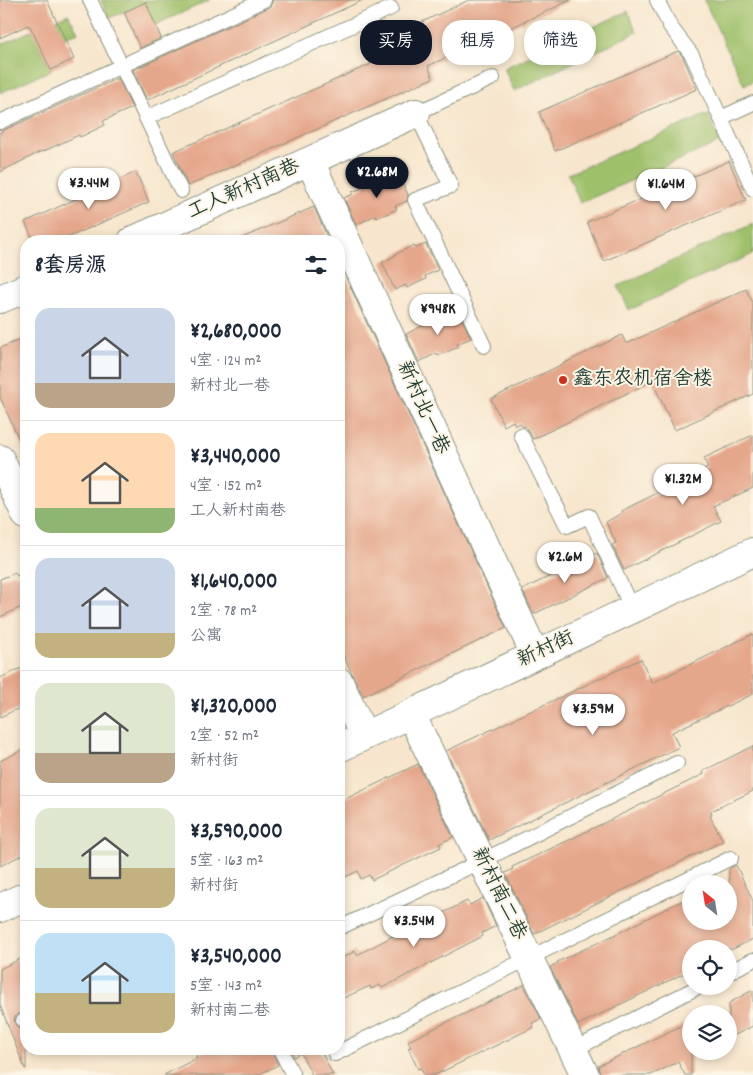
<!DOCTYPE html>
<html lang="zh">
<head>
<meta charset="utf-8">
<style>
	body { margin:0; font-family:Dekko,"LXGW WenKai TC",sans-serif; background:#f6f6f7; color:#1f2937; height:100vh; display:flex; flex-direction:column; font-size:19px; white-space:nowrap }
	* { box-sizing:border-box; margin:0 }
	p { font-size:16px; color:#747a83 }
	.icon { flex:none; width:28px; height:28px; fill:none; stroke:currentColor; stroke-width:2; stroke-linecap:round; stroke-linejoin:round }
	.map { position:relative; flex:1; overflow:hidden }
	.drawer { position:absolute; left:20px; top:235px; width:325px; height:820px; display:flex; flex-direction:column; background:#fff; border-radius:20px; box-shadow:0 2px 8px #0003 }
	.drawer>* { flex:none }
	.banner { position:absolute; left:360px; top:20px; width:318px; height:45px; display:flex; gap:10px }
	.needle { width:32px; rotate:330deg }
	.controls { position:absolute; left:682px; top:875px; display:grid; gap:10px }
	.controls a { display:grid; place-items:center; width:55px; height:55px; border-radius:50%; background:#fff; box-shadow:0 2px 8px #0003; font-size:25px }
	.price { position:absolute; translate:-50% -42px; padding:0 11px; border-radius:18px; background:#fff; color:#222; font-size:16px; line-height:32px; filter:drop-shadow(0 1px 2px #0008) }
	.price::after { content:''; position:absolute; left:50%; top:30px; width:15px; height:11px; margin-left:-8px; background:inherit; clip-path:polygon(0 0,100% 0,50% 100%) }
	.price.selected { background:#111827; color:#fff }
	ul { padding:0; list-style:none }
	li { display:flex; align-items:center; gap:15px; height:125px; padding:0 15px }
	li+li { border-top:1px solid #e0e1e3 }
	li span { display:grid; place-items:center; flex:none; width:140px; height:100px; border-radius:15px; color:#555 }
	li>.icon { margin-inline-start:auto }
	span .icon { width:60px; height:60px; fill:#fffc; stroke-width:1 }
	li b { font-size:21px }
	h2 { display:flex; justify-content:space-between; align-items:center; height:60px; padding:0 15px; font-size:21px }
	.pill { padding:0 18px; border-radius:20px; background:#fff; box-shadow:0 2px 8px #0003; font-size:18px; line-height:45px }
	.pill.selected { background:#111827; color:#fff }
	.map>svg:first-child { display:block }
</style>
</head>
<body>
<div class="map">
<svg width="753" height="1075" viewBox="0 0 753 1075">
	<rect width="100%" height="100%" fill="#fcf5e5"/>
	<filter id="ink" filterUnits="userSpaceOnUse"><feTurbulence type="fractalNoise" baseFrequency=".02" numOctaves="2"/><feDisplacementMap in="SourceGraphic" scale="10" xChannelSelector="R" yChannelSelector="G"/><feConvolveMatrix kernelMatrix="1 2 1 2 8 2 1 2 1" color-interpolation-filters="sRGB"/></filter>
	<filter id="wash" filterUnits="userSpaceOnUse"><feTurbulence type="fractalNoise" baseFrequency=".0096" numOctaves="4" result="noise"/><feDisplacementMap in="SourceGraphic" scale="20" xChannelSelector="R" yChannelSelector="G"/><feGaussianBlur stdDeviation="1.12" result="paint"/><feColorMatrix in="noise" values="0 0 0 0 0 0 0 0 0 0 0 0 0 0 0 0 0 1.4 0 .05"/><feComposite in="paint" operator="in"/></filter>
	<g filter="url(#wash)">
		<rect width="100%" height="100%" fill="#f7e6cd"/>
		<path fill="#9fc06a" stroke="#5f7e4f" d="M101,0H210L155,25L124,12L109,18Z
			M704,0H753V81L744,85Z
			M628,11L637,32L514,91L504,68Z
			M68,14L78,32L41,50L51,70L0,93V45Z
			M708,114L720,142L580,203L568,174Z
			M753,224V254L629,310L618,286Z"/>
		<g id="blocks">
			<path fill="#e5a78c" d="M0,0H47L74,59L51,70L30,26L29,27L28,25L0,38Z
				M273,0H363L147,100L133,70L268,8L271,5Z
				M469,0H571L428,66L433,78L188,186L173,152L371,64L369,61L426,36L420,23Z
				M146,2L161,38L140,48L124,12Z
				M678,51L683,57L697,89L555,151L539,112Z
				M118,78L132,108L103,121L105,125L80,137L79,135L42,152V151L0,172V132Z
				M729,161L746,200L604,261L587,222Z
				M136,172L149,202L60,241H34L25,222Z
				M398,173L408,195L407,201L395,206L397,209L377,218L376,215L356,225L344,198L353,194L352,192L365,187L364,185L385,176L386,179Z
				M314,207L329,241H235Z
				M426,244L438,270L425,276L426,279L407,288L406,285L395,290L382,262L395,256L394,255L414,245L416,248Z
				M339,262L506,628L363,696L339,647Z
				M746,289L753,303V394L675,430L652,381L533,439L529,431L525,427L522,426L520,423L515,425L513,421L504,426L491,399L622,335L626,344Z
				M458,311L471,338L457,344L458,347L438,356L437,353L419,362L406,334L426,324V323L446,314L447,316Z
				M26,337V455L0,397V348Z
				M753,435V488L713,506L721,521L624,570L612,545L616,543L606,522L622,513L621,511L708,468L704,458Z
				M597,553L608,578L534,614L522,590Z
				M26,572V605L0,617V579L15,573L17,576Z
				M753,634V694L672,732L679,747L489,840L446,751L641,659L652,683Z
				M26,666V705L0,717V678Z
				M753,746V791L711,811L712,815L710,816L723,841L534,934L505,873L513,869L512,867L529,859L567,841L704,774L703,771Z
				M26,748V853L0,866V761Z
				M418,764L453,837L439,844L441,847L372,880L369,875L361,879L358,871L339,880V802Z
				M736,865L753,901V939L733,949H691V970L578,1025L550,967L558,963L557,962L612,936L691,896V921H729V869Z
				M483,898L496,926L482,933L483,936L382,988L380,985L371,989L370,986L339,1000V960L355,951L357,955L412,926L413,928L467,901L470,905Z
				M26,956V1010L18,1014L15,1017L14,1021L16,1025L19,1029L23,1030L26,1029V1069H25L0,1005V969Z
				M524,985L541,1019L532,1023L534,1027L435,1075H424L421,1068L418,1069L408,1048L411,1047L408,1041Z
				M753,990V1026L729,1038V1003Z
				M691,1021V1075H685L678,1062L651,1075H600L598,1066Z
				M210,1049H271L278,1065L258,1075H164L197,1058L196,1056Z
				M290,1049H320L333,1075H312L301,1053L294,1057Z"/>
		</g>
	</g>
	<g filter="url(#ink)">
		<use href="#blocks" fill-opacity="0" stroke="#8b9280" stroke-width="1"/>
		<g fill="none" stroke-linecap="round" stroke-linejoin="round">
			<g stroke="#8b9280" stroke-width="16">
				<path id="service" d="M90,0L181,191
					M657,0L670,26L692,55L753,189
					M146,118L391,8
					M721,118L753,103
					M0,122L264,0
					M484,346L415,200L451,186L416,113L493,78
					M521,435L567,526L589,516L632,609
					M339,928L482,861L677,763
					M729,972L753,960
					M23,1021L26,1019
					M280,1049L293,1075
					M573,1050L700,986
					M335,1054L731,858"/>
			</g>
			<g stroke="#8b9280" stroke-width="30">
				<path id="minor" d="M310,161L535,655
					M132,241L416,113
					M0,299L26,288
					M0,459L26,515
					M339,682L364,736
					M411,714L585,1075"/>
			</g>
			<g stroke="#8b9280" stroke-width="30">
				<path id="tertiary" d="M339,748L753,552
					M0,908L26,896"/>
			</g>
			<use href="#service" stroke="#fff" stroke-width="14"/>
			<use href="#minor" stroke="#fff" stroke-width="28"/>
			<use href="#tertiary" stroke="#fff" stroke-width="28"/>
		</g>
	</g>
	<circle fill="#c8321e" stroke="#fcf5e5" stroke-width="2" cx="563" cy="380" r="5"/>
	<g text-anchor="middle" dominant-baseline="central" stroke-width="4" stroke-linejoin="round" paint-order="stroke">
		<g font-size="20" fill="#1f3d34" stroke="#fcf5e5">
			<text transform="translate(244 190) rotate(-24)">工人新村南巷</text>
			<text transform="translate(422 408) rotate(66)">新村北一巷</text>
			<text transform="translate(546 650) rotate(-25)">新村街</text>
			<text transform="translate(498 894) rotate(64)">新村南二巷</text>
		</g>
		<g font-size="20" fill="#1f3d34" stroke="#fcf5e5" text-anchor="start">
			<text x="573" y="380">鑫东农机宿舍楼</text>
		</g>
	</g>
</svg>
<div class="controls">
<a><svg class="needle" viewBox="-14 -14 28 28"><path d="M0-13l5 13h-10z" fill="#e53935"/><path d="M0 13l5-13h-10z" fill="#747a83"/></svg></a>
<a><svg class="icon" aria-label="locate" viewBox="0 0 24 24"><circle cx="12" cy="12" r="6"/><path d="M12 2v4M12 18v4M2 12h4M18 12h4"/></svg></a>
<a><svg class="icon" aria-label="layers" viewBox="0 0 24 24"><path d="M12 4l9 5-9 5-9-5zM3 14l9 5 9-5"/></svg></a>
</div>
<b class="price selected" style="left:377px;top:199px">¥2.68M</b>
<b class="price" style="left:89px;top:210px">¥3.44M</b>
<b class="price" style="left:666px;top:211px">¥1.64M</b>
<b class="price" style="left:438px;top:336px">¥948K</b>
<b class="price" style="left:683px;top:506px">¥1.32M</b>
<b class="price" style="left:565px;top:584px">¥2.6M</b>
<b class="price" style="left:593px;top:736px">¥3.59M</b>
<b class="price" style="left:414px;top:948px">¥3.54M</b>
<div class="banner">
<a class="pill selected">买房</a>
<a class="pill">租房</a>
<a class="pill">筛选</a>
</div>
<section class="drawer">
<h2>8套房源<svg class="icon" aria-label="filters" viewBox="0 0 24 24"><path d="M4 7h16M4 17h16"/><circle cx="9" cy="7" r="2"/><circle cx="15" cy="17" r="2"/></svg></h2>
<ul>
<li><span style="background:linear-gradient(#c9d6e8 75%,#b9a48a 0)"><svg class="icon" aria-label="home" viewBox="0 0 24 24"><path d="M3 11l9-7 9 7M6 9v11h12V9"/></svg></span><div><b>¥2,680,000</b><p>4室 · 124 m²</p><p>新村北一巷</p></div></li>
<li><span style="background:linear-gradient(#ffd9b3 75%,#8fb573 0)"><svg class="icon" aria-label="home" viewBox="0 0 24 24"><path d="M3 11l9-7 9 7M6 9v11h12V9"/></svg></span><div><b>¥3,440,000</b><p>4室 · 152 m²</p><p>工人新村南巷</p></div></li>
<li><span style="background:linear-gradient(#c9d6e8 75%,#c2b280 0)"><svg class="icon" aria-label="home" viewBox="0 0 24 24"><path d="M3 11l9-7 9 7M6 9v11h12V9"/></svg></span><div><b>¥1,640,000</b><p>2室 · 78 m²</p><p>公寓</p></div></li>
<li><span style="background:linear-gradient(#dfe7d0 70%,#b9a48a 0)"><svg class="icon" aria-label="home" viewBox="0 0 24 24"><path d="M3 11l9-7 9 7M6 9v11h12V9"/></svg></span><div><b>¥1,320,000</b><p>2室 · 52 m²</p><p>新村街</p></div></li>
<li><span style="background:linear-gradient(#dfe7d0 60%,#c2b280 0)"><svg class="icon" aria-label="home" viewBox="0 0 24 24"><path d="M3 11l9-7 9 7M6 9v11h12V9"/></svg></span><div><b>¥3,590,000</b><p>5室 · 163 m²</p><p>新村街</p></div></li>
<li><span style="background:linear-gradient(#bfe0f5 60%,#c2b280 0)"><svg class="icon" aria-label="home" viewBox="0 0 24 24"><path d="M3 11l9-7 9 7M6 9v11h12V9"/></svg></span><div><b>¥3,540,000</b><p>5室 · 143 m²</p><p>新村南二巷</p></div></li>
</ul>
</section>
</div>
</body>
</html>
